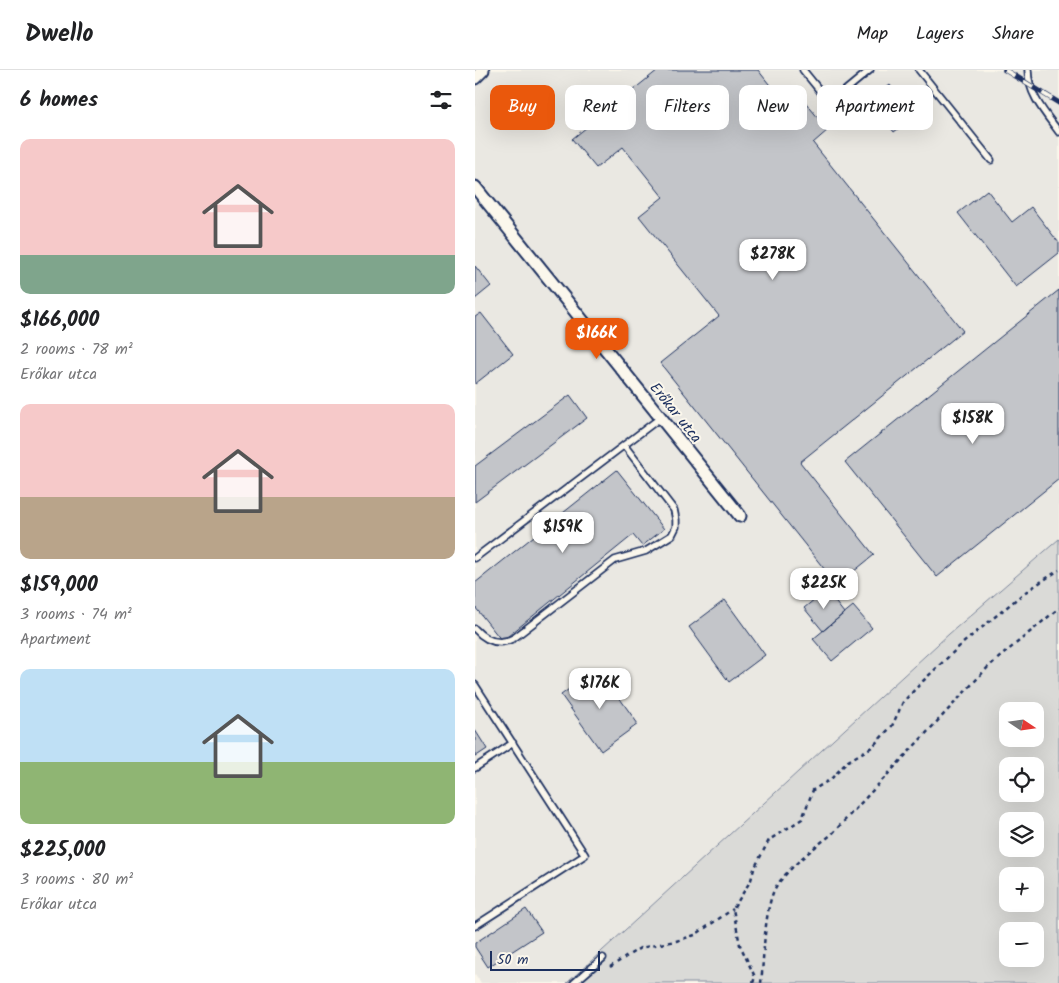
<!DOCTYPE html>
<html lang="en">
<head>
<meta charset="utf-8">
<style>
	body { margin:0; font-family:Kalam,sans-serif; background:#f2f2f2; color:#202124; height:100vh; display:flex; flex-direction:column; font-size:19px; white-space:nowrap }
	* { box-sizing:border-box; margin:0 }
	p { font-size:16px; color:#757577 }
	.icon { flex:none; width:28px; height:28px; fill:none; stroke:currentColor; stroke-width:2; stroke-linecap:round; stroke-linejoin:round }
	.map { position:relative; flex:1; overflow:hidden }
	.sheet { display:flex; flex-direction:column; background:#fff; width:475px }
	.sheet>* { flex:none }
	.hud { position:absolute; left:15px; top:15px; width:475px; height:45px; display:flex; gap:10px }
	.needle { width:32px; rotate:103deg }
	.fabs { position:absolute; left:524px; top:632px; display:grid; gap:10px }
	.fabs a { display:grid; place-items:center; width:45px; height:45px; border-radius:10px; background:#fff; box-shadow:0 5px 20px #0002; font-size:25px }
	.scale { position:absolute; left:15px; bottom:12px; width:110px; box-sizing:border-box; padding-left:5px; border:2px solid #1b2f5e; border-top:0; font-size:14px; line-height:18px; white-space:nowrap; color:#1b2f5e; -webkit-text-stroke:4px #fbf7ec; paint-order:stroke }
	.price { position:absolute; translate:-50% -42px; padding:0 11px; border-radius:10px; background:#fff; color:#222; font-size:16px; line-height:32px; filter:drop-shadow(0 1px 2px #0008) }
	.price::after { content:''; position:absolute; left:50%; top:30px; width:15px; height:11px; margin-left:-8px; background:inherit; clip-path:polygon(0 0,100% 0,50% 100%) }
	.price.selected { background:#ea580c; color:#fff }
	ul { padding:0; list-style:none }
	li { display:grid; align-content:center; gap:10px; height:265px; padding:0 20px }
	li span { display:grid; place-items:center; height:155px; border-radius:10px; color:#555 }
	li>.icon { margin-inline-start:auto }
	span .icon { width:90px; height:90px; fill:#fffc; stroke-width:1 }
	li b { font-size:21px }
	h2 { display:flex; justify-content:space-between; align-items:center; height:60px; padding:0 20px; font-size:21px }
	.pill { padding:0 18px; border-radius:10px; background:#fff; box-shadow:0 5px 20px #0002; font-size:18px; line-height:45px }
	.pill.selected { background:#ea580c; color:#fff }
	header { display:flex; align-items:center; gap:30px; box-sizing:border-box; height:70px; padding:0 25px; background:#fff; border-bottom:1px solid #e0e0e0 }
	header strong { font-size:24px }
	nav { display:flex; gap:28px; margin-inline-start:auto; font-size:18px }
	main { display:flex; flex:1; min-height:0 }
	.map>svg:first-child { display:block }
</style>
</head>
<body>
<header>
<strong>Dwello</strong>
<nav><a>Map</a><a>Layers</a><a>Share</a></nav>
</header>
<main>
<section class="sheet">
<h2>6 homes<svg class="icon" aria-label="filters" viewBox="0 0 24 24"><path d="M4 7h16M4 17h16"/><circle cx="9" cy="7" r="2"/><circle cx="15" cy="17" r="2"/></svg></h2>
<ul>
<li><span style="background:linear-gradient(#f6c9c9 75%,#7fa58c 0)"><svg class="icon" aria-label="home" viewBox="0 0 24 24"><path d="M3 11l9-7 9 7M6 9v11h12V9"/></svg></span><div><b>$166,000</b><p>2 rooms · 78 m²</p><p>Erőkar utca</p></div></li>
<li><span style="background:linear-gradient(#f6c9c9 60%,#b9a48a 0)"><svg class="icon" aria-label="home" viewBox="0 0 24 24"><path d="M3 11l9-7 9 7M6 9v11h12V9"/></svg></span><div><b>$159,000</b><p>3 rooms · 74 m²</p><p>Apartment</p></div></li>
<li><span style="background:linear-gradient(#bfe0f5 60%,#8fb573 0)"><svg class="icon" aria-label="home" viewBox="0 0 24 24"><path d="M3 11l9-7 9 7M6 9v11h12V9"/></svg></span><div><b>$225,000</b><p>3 rooms · 80 m²</p><p>Erőkar utca</p></div></li>
</ul>
</section>
<div class="map">
<svg width="584" height="913" viewBox="0 0 584 913">
	<rect width="100%" height="100%" fill="#fbf7ec"/>
	<filter id="ink" filterUnits="userSpaceOnUse"><feTurbulence type="fractalNoise" baseFrequency=".02" numOctaves="2"/><feDisplacementMap in="SourceGraphic" scale="10" xChannelSelector="R" yChannelSelector="G"/><feConvolveMatrix kernelMatrix="1 2 1 2 8 2 1 2 1" color-interpolation-filters="sRGB"/></filter>
	<g filter="url(#ink)">
		<path fill="#eae8e2" d="M0,0H584V469L474,564L92,913H6L0,904Z"/>
		<path fill="#dadad7" stroke="#7a849a" fill-rule="evenodd" d="M584,469V913H92L474,564ZM532,641H560V669H532ZM532,696H560V724H532ZM532,751H560V779H532ZM532,806H560V834H532ZM532,861H560V889H532Z"/>
		<path fill="#c3c5c9" stroke="#1b2f5e" d="M183,0H283L305,28L318,17L353,60L338,73L488,261L325,392L399,485L362,515L185,293L244,246L164,146L188,127L148,77L121,98L97,69Z
			M415,15L440,46L419,62L395,31Z
			M512,120L537,152L556,137L584,173V183L541,217L483,143Z
			M0,196L16,216L0,229Z
			M584,220V409L462,507L370,392Z
			M6,243L38,284L0,314V247Z
			M95,325L112,348L0,432V396Z
			M142,400L189,459L167,476L158,465L27,571L0,537V513Z
			M351,520L369,543L348,561L329,538Z
			M250,530L290,585L254,612L214,557Z
			M378,536L397,558L357,591L338,569Z
			M123,598L163,654L126,681L86,625Z
			M0,660L12,679L0,687Z
			M51,839L67,862L13,897L0,877V873Z"/>
		<g fill="none" stroke-linecap="round" stroke-linejoin="round">
			<g stroke="#1b2f5e" stroke-width="9">
				<path id="service" d="M328,0L362,42
					M444,0L516,90
					M553,0C553,24 570,43 584,62
					M355,33L395,0
					M0,488L185,348
					M0,559C11,571 24,576 39,568L140,490L171,481L197,465L201,457V450L199,440L149,375
					M0,615L110,785L0,856
					M0,698L38,673
					M99,913L128,888"/>
			</g>
			<g stroke="#1b2f5e" stroke-width="15">
				<path id="minor" d="M0,8L8,0
					M0,117L265,446"/>
			</g>
			<path stroke="#1b2f5e" stroke-width="2.5" stroke-dasharray="4 4" stroke-linecap="butt" d="M135,897L165,878L201,871L220,865L258,839
				M278,913L280,907L265,875L258,839L276,810L279,799L294,770L327,749L338,720L356,709L373,691L397,677L417,656L428,632L448,611L488,573L549,523L584,500
				M286,913C289,889 289,834 302,815C317,795 337,779 356,765L514,596L584,538"/>
			<use href="#service" stroke="#fbf7ec" stroke-width="5.5"/>
			<use href="#minor" stroke="#fbf7ec" stroke-width="11"/>
			<g stroke="#1b2f5e" stroke-width="5.5">
				<path id="rail" d="M530,0L584,33"/>
			</g>
			<use href="#rail" stroke="#fbf7ec" stroke-width="4" stroke-dasharray="11" stroke-linecap="butt"/>
		</g>
	</g>
	<g text-anchor="middle" dominant-baseline="central" stroke-width="4" stroke-linejoin="round" paint-order="stroke">
		<g font-size="15" fill="#1b2f5e" stroke="#fbf7ec">
			<text transform="translate(200 343) rotate(51)">Erőkar utca</text>
		</g>
	</g>
</svg>
<div class="fabs">
<a><svg class="needle" viewBox="-14 -14 28 28"><path d="M0-13l5 13h-10z" fill="#e53935"/><path d="M0 13l5-13h-10z" fill="#757577"/></svg></a>
<a><svg class="icon" aria-label="locate" viewBox="0 0 24 24"><circle cx="12" cy="12" r="6"/><path d="M12 2v4M12 18v4M2 12h4M18 12h4"/></svg></a>
<a><svg class="icon" aria-label="layers" viewBox="0 0 24 24"><path d="M12 4l9 5-9 5-9-5zM3 14l9 5 9-5"/></svg></a>
<a>+</a>
<a>−</a>
</div>
<div class="scale">50 m</div>
<b class="price" style="left:298px;top:211px">$278K</b>
<b class="price selected" style="left:122px;top:290px">$166K</b>
<b class="price" style="left:498px;top:375px">$158K</b>
<b class="price" style="left:88px;top:484px">$159K</b>
<b class="price" style="left:349px;top:540px">$225K</b>
<b class="price" style="left:125px;top:640px">$176K</b>
<div class="hud">
<a class="pill selected">Buy</a>
<a class="pill">Rent</a>
<a class="pill">Filters</a>
<a class="pill">New</a>
<a class="pill">Apartment</a>
</div>
</div>
</main>
</body>
</html>
